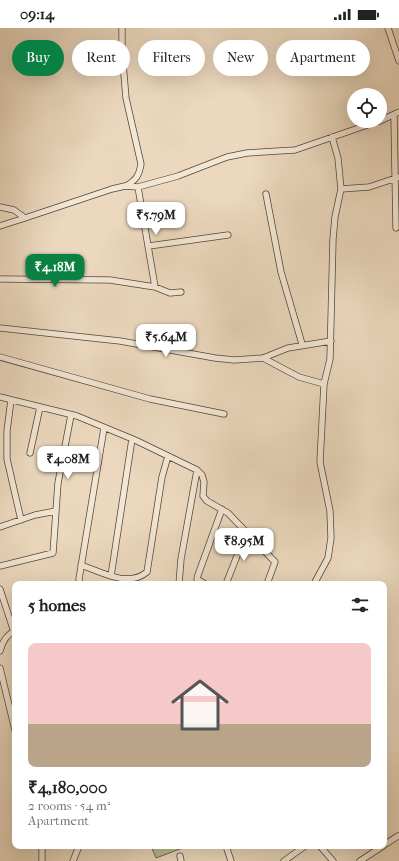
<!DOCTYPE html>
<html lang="en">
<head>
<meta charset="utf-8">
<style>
	body { margin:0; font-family:"IM FELL French Canon",serif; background:#f2f2f2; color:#222; height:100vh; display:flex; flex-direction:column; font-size:15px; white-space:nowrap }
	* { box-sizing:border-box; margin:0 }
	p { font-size:13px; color:#767676 }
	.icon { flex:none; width:22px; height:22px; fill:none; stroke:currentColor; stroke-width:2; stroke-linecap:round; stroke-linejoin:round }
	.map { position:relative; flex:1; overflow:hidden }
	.panel { position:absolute; left:12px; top:553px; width:375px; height:268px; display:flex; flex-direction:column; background:#fff; border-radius:8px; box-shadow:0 4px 16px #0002 }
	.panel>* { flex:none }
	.banner { position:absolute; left:12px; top:12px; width:375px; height:36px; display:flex; gap:8px }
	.controls { position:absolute; left:347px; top:60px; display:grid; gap:8px }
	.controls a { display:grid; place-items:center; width:40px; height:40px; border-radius:50%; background:#fff; box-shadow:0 4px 16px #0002; font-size:20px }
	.price { position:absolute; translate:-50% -34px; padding:0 9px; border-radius:8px; background:#fff; color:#222; font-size:13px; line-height:26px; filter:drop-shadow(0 1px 2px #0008) }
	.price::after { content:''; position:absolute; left:50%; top:24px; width:12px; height:9px; margin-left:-6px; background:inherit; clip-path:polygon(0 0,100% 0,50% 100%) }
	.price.current { background:#0b8043; color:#fff }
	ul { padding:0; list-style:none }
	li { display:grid; align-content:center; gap:8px; height:212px; padding:0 16px }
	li+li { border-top:1px solid #e0e0e0 }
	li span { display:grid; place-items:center; height:124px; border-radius:8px; color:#555 }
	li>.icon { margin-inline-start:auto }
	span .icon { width:72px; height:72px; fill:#fffc; stroke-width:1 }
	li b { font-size:17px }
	h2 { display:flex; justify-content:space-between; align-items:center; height:48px; padding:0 16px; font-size:17px }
	.pill { padding:0 14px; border-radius:18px; background:#fff; box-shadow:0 4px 16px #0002; font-size:14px; line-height:36px }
	.pill.current { background:#0b8043; color:#fff }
	.status { display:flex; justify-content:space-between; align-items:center; height:28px; padding:0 20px; background:#fff; direction:ltr }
	.status svg { height:11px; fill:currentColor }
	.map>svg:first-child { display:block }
</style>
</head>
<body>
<div class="status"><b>09:14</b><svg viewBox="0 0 49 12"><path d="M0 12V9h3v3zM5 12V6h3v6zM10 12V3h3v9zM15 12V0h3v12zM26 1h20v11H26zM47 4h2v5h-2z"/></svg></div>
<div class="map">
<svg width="399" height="833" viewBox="0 0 399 833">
	<rect width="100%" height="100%" fill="#ebd8be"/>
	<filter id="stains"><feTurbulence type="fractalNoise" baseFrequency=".005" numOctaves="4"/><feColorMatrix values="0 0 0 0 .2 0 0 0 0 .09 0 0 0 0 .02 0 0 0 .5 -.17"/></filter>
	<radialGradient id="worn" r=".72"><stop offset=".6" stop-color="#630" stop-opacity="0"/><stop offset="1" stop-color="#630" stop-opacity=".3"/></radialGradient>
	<path fill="#bbbe8f" stroke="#706949" d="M151,818H188L156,830Z"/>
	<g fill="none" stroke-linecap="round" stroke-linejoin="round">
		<g stroke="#574532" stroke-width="7">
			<path id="street" d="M122,0V24L126,70L141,136C139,148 136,152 126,158
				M388,0L399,33
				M394,88L396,200
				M380,93L399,84
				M138,159L155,259
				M341,161L369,159L399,149
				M266,166L281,244L302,316
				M0,179L14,182L25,190L112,161L125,158L138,159L178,148L227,129L247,125L295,122L379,93
				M0,198L25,190
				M149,218L228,207
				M0,251L110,252L155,259L170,265L181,264
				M0,300L120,313L215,330L234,332L263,330L288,320L331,313
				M0,329L150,371L224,386
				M263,330L299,349L324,356
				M0,369L77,388L135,412L197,442L202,447L204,454L203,468L207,473L228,485L275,534L267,556
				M11,372L7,403V431L21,492
				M30,425L40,379
				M0,499L35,487L56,483
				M81,537C101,544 128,560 147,544L162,449L168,428
				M0,538L53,525L58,455L71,387
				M111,548L132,411
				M80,556L79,551L104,400
				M179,556L181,531L197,442
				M205,556L197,551L198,547L222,481
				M226,556L246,505
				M314,556L328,530L331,510L330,483L320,434L324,356L330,331L333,211L335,189L341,161L338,130L332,109
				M0,561L14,604
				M0,623C2,615 7,606 15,603
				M0,640L15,702
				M384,817L398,808
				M42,818V833
				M226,818L231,833
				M320,818L333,833
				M180,828L181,833
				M73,833L79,818
				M284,833L305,818
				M360,833L383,818"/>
		</g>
		<use href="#street" stroke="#f2e6d5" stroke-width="5.5"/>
	</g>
	<rect width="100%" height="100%" filter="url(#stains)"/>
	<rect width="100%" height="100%" fill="url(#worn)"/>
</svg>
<div class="controls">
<a><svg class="icon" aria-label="locate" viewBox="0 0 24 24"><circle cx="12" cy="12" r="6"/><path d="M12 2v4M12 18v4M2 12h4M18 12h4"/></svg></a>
</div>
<b class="price" style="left:156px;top:208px">₹5.79M</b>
<b class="price current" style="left:55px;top:260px">₹4.18M</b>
<b class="price" style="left:166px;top:330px">₹5.64M</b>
<b class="price" style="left:68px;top:452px">₹4.08M</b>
<b class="price" style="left:244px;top:534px">₹8.95M</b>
<div class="banner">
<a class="pill current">Buy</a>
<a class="pill">Rent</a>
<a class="pill">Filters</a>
<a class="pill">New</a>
<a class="pill">Apartment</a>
</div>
<section class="panel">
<h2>5 homes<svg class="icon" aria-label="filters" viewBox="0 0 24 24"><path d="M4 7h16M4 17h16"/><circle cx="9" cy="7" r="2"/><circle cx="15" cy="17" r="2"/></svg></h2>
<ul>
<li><span style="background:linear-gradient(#f6c9c9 65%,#b9a48a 0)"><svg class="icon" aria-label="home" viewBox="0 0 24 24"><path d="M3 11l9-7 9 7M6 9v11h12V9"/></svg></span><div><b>₹4,180,000</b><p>2 rooms · 54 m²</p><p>Apartment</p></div></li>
</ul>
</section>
</div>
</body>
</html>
